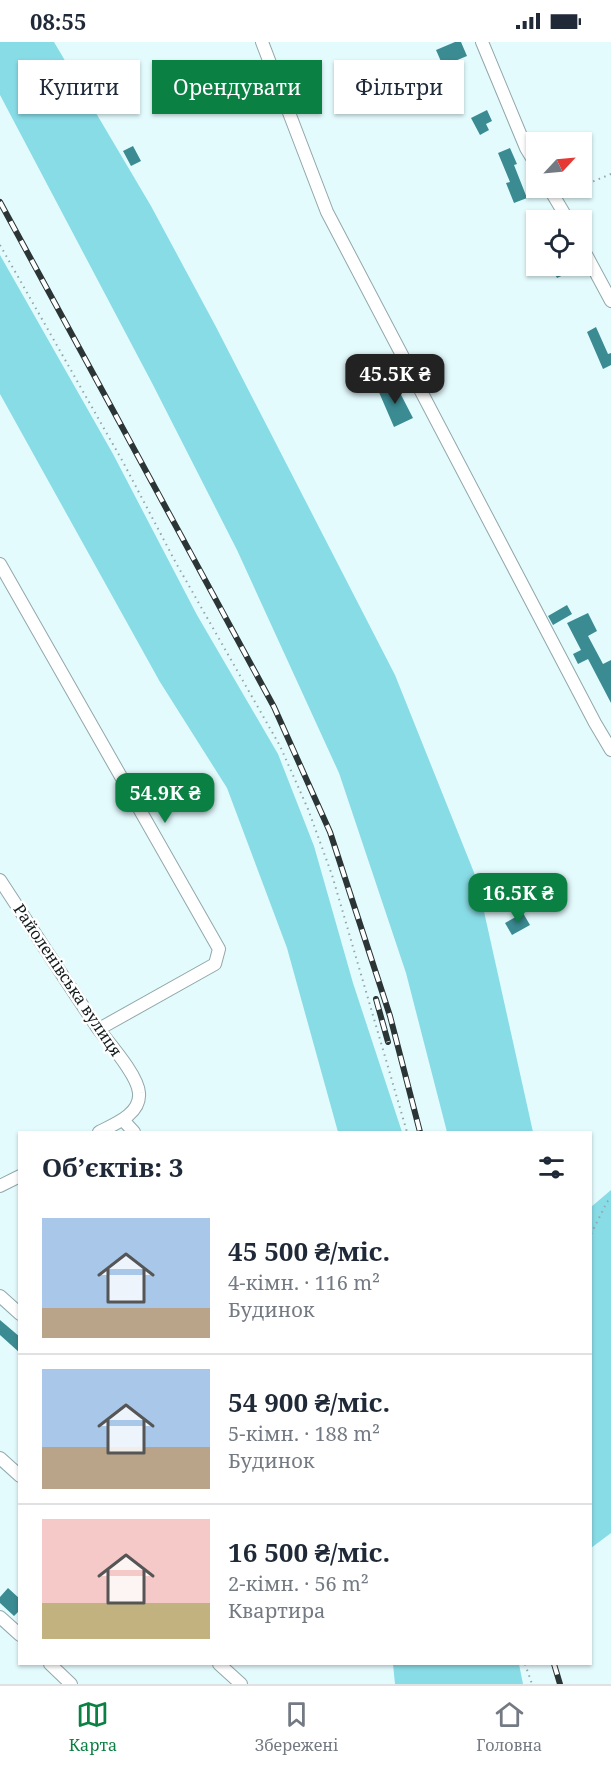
<!DOCTYPE html>
<html lang="uk">
<head>
<meta charset="utf-8">
<style>
	body { margin:0; font-family:"Noto Serif",serif; background:#f6f6f7; color:#1f2937; height:100vh; display:flex; flex-direction:column; font-size:22px; white-space:nowrap }
	* { box-sizing:border-box; margin:0 }
	p { font-size:20px; color:#747a83 }
	.icon { flex:none; width:33px; height:33px; fill:none; stroke:currentColor; stroke-width:2; stroke-linecap:round; stroke-linejoin:round }
	.map { position:relative; flex:1; overflow:hidden }
	.details { position:absolute; left:18px; top:1089px; width:574px; height:534px; display:flex; flex-direction:column; background:#fff; border-radius:0px; box-shadow:0 2px 4px #0004 }
	.details>* { flex:none }
	.hud { position:absolute; left:18px; top:18px; width:576px; height:54px; display:flex; gap:12px }
	.needle { width:39px; rotate:64deg }
	.tools { position:absolute; left:526px; top:90px; display:grid; gap:12px }
	.tools a { display:grid; place-items:center; width:66px; height:66px; border-radius:0px; background:#fff; box-shadow:0 2px 4px #0004; font-size:30px }
	.price { position:absolute; translate:-50% -51px; padding:0 14px; border-radius:12px; background:#0b8043; color:#fff; font-size:20px; line-height:39px; filter:drop-shadow(0 2px 3px #0008) }
	.price::after { content:''; position:absolute; left:50%; top:36px; width:18px; height:14px; margin-left:-9px; background:inherit; clip-path:polygon(0 0,100% 0,50% 100%) }
	.price.current { background:#222; color:#fff }
	ul { padding:0; list-style:none }
	li { display:flex; align-items:center; gap:18px; height:150px; padding:0 24px }
	li+li { border-top:2px solid #e0e1e3 }
	li span { display:grid; place-items:center; flex:none; width:168px; height:120px; border-radius:0px; color:#555 }
	li>.icon { margin-inline-start:auto }
	span .icon { width:72px; height:72px; fill:#fffc; stroke-width:1 }
	li b { font-size:26px }
	h2 { display:flex; justify-content:space-between; align-items:center; height:72px; padding:0 24px; font-size:26px }
	.tag { padding:0 21px; border-radius:0px; background:#fff; box-shadow:0 2px 4px #0004; font-size:21px; line-height:54px }
	.tag.current { background:#0b8043; color:#fff }
	.status { display:flex; justify-content:space-between; align-items:center; height:42px; padding:0 30px; background:#fff; direction:ltr }
	.status svg { height:16px; fill:currentColor }
	.dock { display:flex; justify-content:space-around; align-items:center; height:84px; border-top:2px solid #e0e1e3; background:#fff; font-size:16px; color:#747a83 }
	.dock a { display:grid; justify-items:center; gap:3px }
	.dock .current { color:#0b8043 }
	.map>svg:first-child { display:block }
</style>
</head>
<body>
<div class="status"><b>08:55</b><svg viewBox="0 0 49 12"><path d="M0 12V9h3v3zM5 12V6h3v6zM10 12V3h3v9zM15 12V0h3v12zM26 1h20v11H26zM47 4h2v5h-2z"/></svg></div>
<div class="map">
<svg width="611" height="1642" viewBox="0 0 611 1642">
	<rect width="100%" height="100%" fill="#e4fbfe"/>
	<path fill="#88dce6" d="M0,0H54L151,164L215,283L395,633L477,838L533,1090H447L406,931L339,731L237,508L152,341L0,53Z
		M0,213L113,412L197,573L278,712L314,804L353,941L402,1090H338L287,906L227,746L160,640L0,352Z
		M611,1148V1491L591,1506V1165Z
		M393,1622H519L523,1642H395Z"/>
	<path fill="#3b8b93" d="M455,0H461L467,14L443,24L436,8Z
		M487,68L492,79L486,82L489,88L480,93L471,76Z
		M133,104L141,119L131,124L123,109Z
		M510,106L517,122L514,123L527,156L514,161L506,141L510,140L498,111Z
		M551,224H583L557,236Z
		M596,285L608,312L611,311V323L603,327L587,290Z
		M389,342L391,348L397,345L413,376L394,385L378,348Z
		M567,563L572,572L553,583L548,574Z
		M588,571L597,589L588,594L603,622L611,618V661L588,617L578,622L573,612L581,608L567,581Z
		M523,871L530,883L512,893L505,881Z
		M0,1278L20,1295V1311L0,1293Z
		M8,1546L20,1557V1568L14,1574L0,1561V1555Z"/>
	<g fill="none" stroke-linecap="round" stroke-linejoin="round">
		<g stroke="#91a7aa" stroke-width="14">
			<path id="minor" d="M262,0L327,170L595,681L611,708
				M482,0L526,106L537,124
				M549,146L568,178
				M582,205L611,259
				M0,522L219,907L215,922L99,987
				M0,838C32,887 64,936 97,985C108,1000 138,1033 139,1051C141,1072 115,1082 99,1090
				M123,1078L134,1090
				M0,1144L20,1134
				M0,1254L20,1272
				M0,1416L20,1434
				M0,1575L20,1593
				M50,1622L71,1642
				M219,1622L241,1642"/>
		</g>
		<path stroke="#94a5a7" stroke-width="2" stroke-dasharray="1.5 4.5" stroke-linecap="butt" d="M582,144L611,132
			M566,153L579,146
			M0,203L123,420L176,521L280,704L308,767L332,833L407,1090
			M591,1192L607,1160L611,1156
			M525,1622L532,1642"/>
		<use href="#minor" stroke="#fff" stroke-width="12"/>
		<g stroke="#2b3536" stroke-width="6">
			<path id="rail" d="M0,160L274,665L330,790L390,974L420,1090
				M376,957L388,1000
				M554,1622L560,1642"/>
		</g>
		<use href="#rail" stroke="#fff" stroke-width="4" stroke-dasharray="11" stroke-linecap="butt"/>
	</g>
	<g text-anchor="middle" dominant-baseline="central" stroke-width="5" stroke-linejoin="round" paint-order="stroke">
		<g font-size="16" fill="#141c1d" stroke="#fff">
			<text transform="translate(68 938) rotate(56)">Райоленівська вулиця</text>
		</g>
	</g>
</svg>
<div class="tools">
<a><svg class="needle" viewBox="-14 -14 28 28"><path d="M0-13l5 13h-10z" fill="#e53935"/><path d="M0 13l5-13h-10z" fill="#747a83"/></svg></a>
<a><svg class="icon" aria-label="locate" viewBox="0 0 24 24"><circle cx="12" cy="12" r="6"/><path d="M12 2v4M12 18v4M2 12h4M18 12h4"/></svg></a>
</div>
<b class="price current" style="left:395px;top:363px">45.5K ₴</b>
<b class="price" style="left:165px;top:782px">54.9K ₴</b>
<b class="price" style="left:518px;top:882px">16.5K ₴</b>
<div class="hud">
<a class="tag">Купити</a>
<a class="tag current">Орендувати</a>
<a class="tag">Фільтри</a>
</div>
<section class="details">
<h2>Об’єктів: 3<svg class="icon" aria-label="filters" viewBox="0 0 24 24"><path d="M4 7h16M4 17h16"/><circle cx="9" cy="7" r="2"/><circle cx="15" cy="17" r="2"/></svg></h2>
<ul>
<li><span style="background:linear-gradient(#a9c7e8 75%,#b9a48a 0)"><svg class="icon" aria-label="home" viewBox="0 0 24 24"><path d="M3 11l9-7 9 7M6 9v11h12V9"/></svg></span><div><b>45 500 ₴/міс.</b><p>4-кімн. · 116 m²</p><p>Будинок</p></div></li>
<li><span style="background:linear-gradient(#a9c7e8 65%,#b9a48a 0)"><svg class="icon" aria-label="home" viewBox="0 0 24 24"><path d="M3 11l9-7 9 7M6 9v11h12V9"/></svg></span><div><b>54 900 ₴/міс.</b><p>5-кімн. · 188 m²</p><p>Будинок</p></div></li>
<li><span style="background:linear-gradient(#f6c9c9 70%,#c2b280 0)"><svg class="icon" aria-label="home" viewBox="0 0 24 24"><path d="M3 11l9-7 9 7M6 9v11h12V9"/></svg></span><div><b>16 500 ₴/міс.</b><p>2-кімн. · 56 m²</p><p>Квартира</p></div></li>
</ul>
</section>
</div>
<nav class="dock">
<a class="current"><svg class="icon" aria-label="map" viewBox="0 0 24 24"><path d="M3 6l6-2 6 2 6-2v14l-6 2-6-2-6 2zM9 4v14M15 6v14"/></svg>Карта</a>
<a><svg class="icon" aria-label="saved" viewBox="0 0 24 24"><path d="M7 4h10v16l-5-4-5 4z"/></svg>Збережені</a>
<a><svg class="icon" aria-label="home" viewBox="0 0 24 24"><path d="M3 11l9-7 9 7M6 9v11h12V9"/></svg>Головна</a>
</nav>
</body>
</html>
